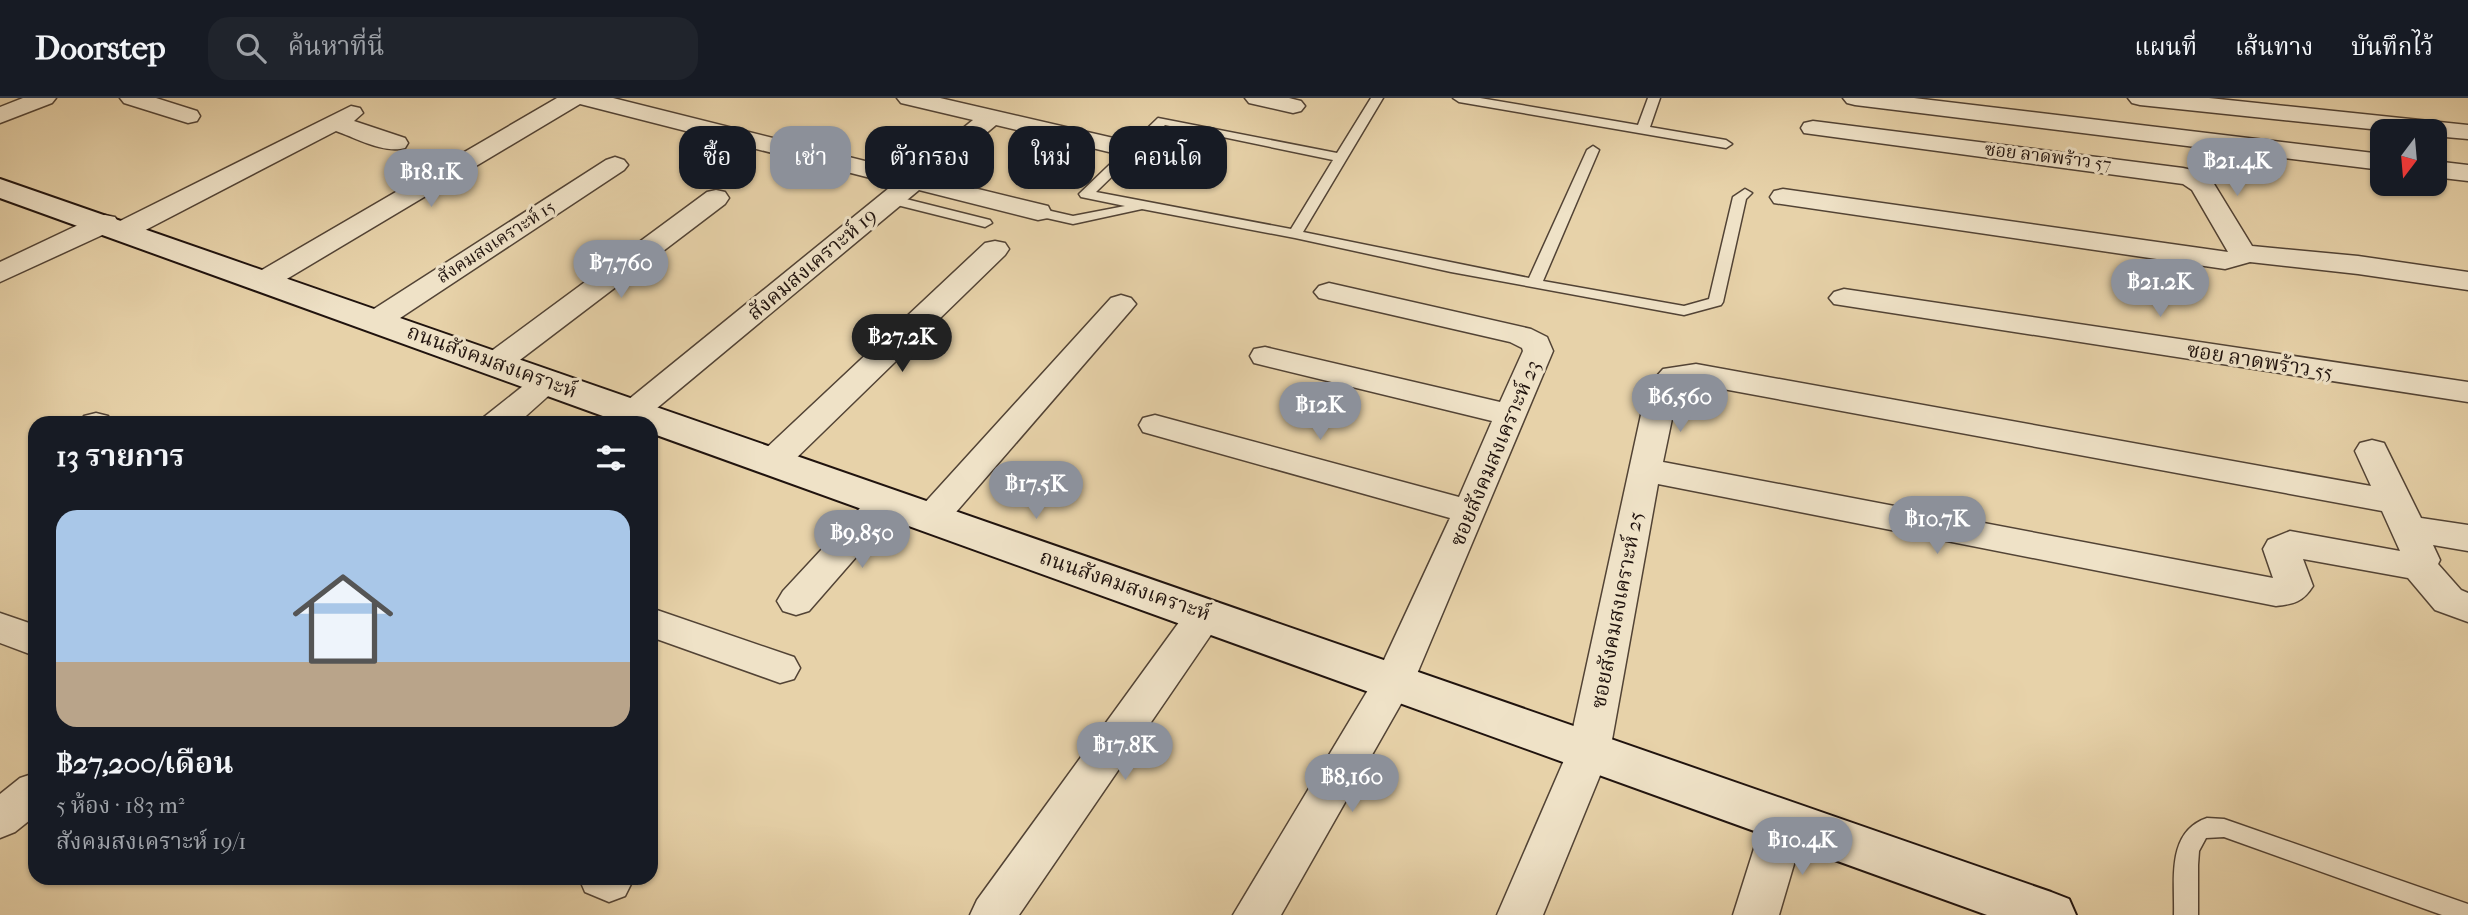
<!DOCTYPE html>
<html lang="th">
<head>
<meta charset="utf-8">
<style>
	body { margin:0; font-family:"IM FELL French Canon","Noto Serif Thai",serif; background:#20242c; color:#f1f3f6; height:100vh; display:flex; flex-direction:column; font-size:26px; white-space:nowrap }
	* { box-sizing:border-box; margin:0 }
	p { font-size:23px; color:#9ea1a6 }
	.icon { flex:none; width:38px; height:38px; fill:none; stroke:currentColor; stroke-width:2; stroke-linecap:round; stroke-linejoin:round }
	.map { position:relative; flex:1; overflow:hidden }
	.sheet { position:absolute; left:28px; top:318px; width:630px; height:469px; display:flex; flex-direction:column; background:#171b24; border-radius:21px; box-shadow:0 2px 5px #0004 }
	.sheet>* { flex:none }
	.hud { position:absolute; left:679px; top:28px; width:665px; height:63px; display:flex; gap:14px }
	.needle { width:46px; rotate:196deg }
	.controls { position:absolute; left:2370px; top:21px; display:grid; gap:14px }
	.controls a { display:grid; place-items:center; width:77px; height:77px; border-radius:14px; background:#171b24; box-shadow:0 2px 5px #0004; font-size:35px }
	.price { position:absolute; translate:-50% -60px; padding:0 16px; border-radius:24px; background:#8c9099; color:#fff; font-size:23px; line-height:46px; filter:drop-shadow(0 2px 4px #0008) }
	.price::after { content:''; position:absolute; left:50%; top:42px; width:21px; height:16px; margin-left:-10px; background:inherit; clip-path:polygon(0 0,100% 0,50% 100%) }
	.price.on { background:#222; color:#fff }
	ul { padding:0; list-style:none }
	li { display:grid; align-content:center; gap:14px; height:371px; padding:0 28px }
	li+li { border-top:2px solid #363941 }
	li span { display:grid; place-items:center; height:217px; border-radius:21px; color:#555 }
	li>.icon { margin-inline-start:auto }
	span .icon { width:126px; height:126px; fill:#fffc; stroke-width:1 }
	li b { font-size:30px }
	h2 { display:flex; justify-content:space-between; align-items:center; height:84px; padding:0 28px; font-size:30px }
	.chip { padding:0 24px; border-radius:21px; background:#171b24; box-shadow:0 2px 5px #0004; font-size:24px; line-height:63px }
	.chip.on { background:#8c9099; color:#fff }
	header { display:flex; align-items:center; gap:42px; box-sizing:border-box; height:98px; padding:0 35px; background:#171b24; border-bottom:2px solid #363941 }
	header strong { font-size:33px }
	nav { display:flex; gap:38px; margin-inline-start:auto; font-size:24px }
	.search { width:490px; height:63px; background:#20242c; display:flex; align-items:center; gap:18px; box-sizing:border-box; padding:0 24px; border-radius:21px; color:#9ea1a6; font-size:26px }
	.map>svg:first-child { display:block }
</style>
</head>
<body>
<header>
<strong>Doorstep</strong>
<div class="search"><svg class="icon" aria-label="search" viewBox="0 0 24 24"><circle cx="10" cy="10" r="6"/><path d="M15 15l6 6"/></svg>ค้นหาที่นี่</div>
<nav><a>แผนที่</a><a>เส้นทาง</a><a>บันทึกไว้</a></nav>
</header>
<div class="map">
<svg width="2468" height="817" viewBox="0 0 2468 817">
	<rect width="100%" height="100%" fill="#e7d2a9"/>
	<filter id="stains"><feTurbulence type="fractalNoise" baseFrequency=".00286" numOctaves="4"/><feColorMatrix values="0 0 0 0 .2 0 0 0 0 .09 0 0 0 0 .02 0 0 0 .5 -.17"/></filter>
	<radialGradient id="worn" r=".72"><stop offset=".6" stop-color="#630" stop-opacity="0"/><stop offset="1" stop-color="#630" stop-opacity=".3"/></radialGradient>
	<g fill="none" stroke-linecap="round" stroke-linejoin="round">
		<g stroke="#524335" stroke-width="3">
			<path id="lane" d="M1371,0H1383L1303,134L1529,180L1587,52L1593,48L1599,52L1543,183L1684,208L1709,201L1733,99L1745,91L1752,95L1746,101L1723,204L1721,207L1684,217L1451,174L1295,140L1142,111L1073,126L1033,117L1031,114L1038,110L1073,118L1125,108L1081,99L1079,96L1158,20L1337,55ZM1165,27L1333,62L1291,131L1096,94Z
				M1453,0H1480L1638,27L1648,0H1660L1650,29L1726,42L1732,46L1726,50L1459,4Z
				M890,97L990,122L992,125L985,129L885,104V98Z
				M2207,720L2224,721L2468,806V817H2442L2224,739L2206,740L2199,753L2198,767V817H2174C2175,782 2166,734 2207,720Z"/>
		</g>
		<g stroke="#524335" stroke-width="3">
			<path id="street" d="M23,0H56L52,5L0,25V9Z
				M120,0H156L197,13L200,18L197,23L188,25L124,5Z
				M557,0H613L909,74L973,22L901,5L897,0H940L1122,42L1126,47L1122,52L1113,55L996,27L933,80L1048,108L1051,114L1048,120L1038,122L919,92L645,320L634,323L623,320L618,313L623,306L894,86L580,6L275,188L265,191L255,188L251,182L255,176Z
				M1245,0H1289L1301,3L1305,8L1301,13L1293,15L1249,5Z
				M1843,0H1914L2382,56V72L1855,7L1847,5Z
				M2128,0H2209L2468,27V41L2434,38V33H2390L2140,7L2132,5Z
				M351,8L360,10L363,15L354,23L405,40L408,45L405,50C384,56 356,40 336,33L134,138L124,140L114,138L111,133L0,184V164L95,119L105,117L115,119L118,124Z
				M1813,23L2183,70L2201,74L2211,81L2252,148L2358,158L2468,174V192L2358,176L2250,164L2225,171L1774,105L1770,99L1774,93L1783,91L2228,154L2192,92L2183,86L1804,35L1801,30L1804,25Z
				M615,59L624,62L628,67L624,72L388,228L377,231L366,228L362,222L366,216L606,62Z
				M2434,63L2468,67V83L2434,79Z
				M716,92L725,94L729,100L725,106L508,271L497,273L486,271L481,264L486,257L707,94Z
				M995,143L1005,145L1009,151L1005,157L785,371L773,374L761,371L756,363L761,355L985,145Z
				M1329,185L1531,231L1547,239L1553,253L1414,583L1281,817H1233L1377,577L1450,420L1143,334L1139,327L1143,320L1155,317L1459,399L1492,323L1254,265L1250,258L1254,251L1265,249L1500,304L1523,253L1522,250L1510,244L1319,200L1314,194L1319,188Z
				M1844,191L2468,284V304L1834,206L1829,200L1834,194Z
				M1121,197L1131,200L1136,206L1131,212L944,428L932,431L920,428L914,419L920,410L1111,200Z
				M1696,266L2371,388L2355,353L2360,345L2372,342L2384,345L2421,420L2468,427V453L2433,447L2440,462L2438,466L2461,492L2468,495V524L2435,512L2408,480L2303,461L2313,488C2303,504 2294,506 2276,508L1658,386L1610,653L1543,817H1497L1568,653L1647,289L1663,271ZM1696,286L2382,413L2400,453L2290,433L2268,442L2263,451L2273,480L1663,364L1678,292L1683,287Z
				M549,273L560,276L565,283L517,326H480L484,319L538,276Z
				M96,315L108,318L113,326H80L84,318Z
				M886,391L898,395L903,403L898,411L809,513L796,517L783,513L777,503L783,493L874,395Z
				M1206,501L1219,505L1225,515L1219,525L1019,817H970L977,802L1193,505Z
				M651,510L794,559L800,570L794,581L780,585L651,539Z
				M0,515L35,527V558L0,545Z
				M35,675V718L15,734L0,740V696L20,680Z
				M1785,703L1800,709L1807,722L1779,817H1733L1763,722L1770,709Z
				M579,780H630L632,784L625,798L609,804L585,794Z"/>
		</g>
		<g stroke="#20130e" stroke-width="4">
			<path id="secondary" d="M0,81L2051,794L2069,801L2076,817H1987L651,335V326H625L0,100Z"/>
		</g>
		<use href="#lane" fill="#efe2c7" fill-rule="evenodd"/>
		<use href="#street" fill="#efe2c7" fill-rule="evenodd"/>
		<use href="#secondary" fill="#efe2c7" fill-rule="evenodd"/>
	</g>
	<g text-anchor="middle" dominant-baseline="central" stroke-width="6" stroke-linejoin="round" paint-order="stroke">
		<g font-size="18" fill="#20130e" stroke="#efe2c7">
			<text transform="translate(2048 59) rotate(7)">ซอย ลาดพร้าว 57</text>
			<text transform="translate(496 144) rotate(-33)">สังคมสงเคราะห์ 15</text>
		</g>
		<g font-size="21" fill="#20130e" stroke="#efe2c7">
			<text transform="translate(812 166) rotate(-40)">สังคมสงเคราะห์ 19</text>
			<text transform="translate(492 263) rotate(20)">ถนนสังคมสงเคราะห์</text>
			<text transform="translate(2260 263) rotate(9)">ซอย ลาดพร้าว 55</text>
			<text transform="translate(1495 355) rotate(-67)">ซอยสังคมสงเคราะห์ 23</text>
			<text transform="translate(1125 487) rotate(19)">ถนนสังคมสงเคราะห์</text>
			<text transform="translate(1617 512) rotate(-79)">ซอยสังคมสงเคราะห์ 25</text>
		</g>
	</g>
	<rect width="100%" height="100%" filter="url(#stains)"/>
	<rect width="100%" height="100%" fill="url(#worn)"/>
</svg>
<div class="controls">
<a><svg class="needle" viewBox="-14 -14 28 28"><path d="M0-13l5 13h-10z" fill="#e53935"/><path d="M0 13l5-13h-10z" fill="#9ea1a6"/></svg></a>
</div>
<b class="price" style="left:2237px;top:100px">฿21.4K</b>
<b class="price" style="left:431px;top:111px">฿18.1K</b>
<b class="price" style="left:621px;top:202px">฿7,760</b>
<b class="price" style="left:2160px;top:221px">฿21.2K</b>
<b class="price on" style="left:902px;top:276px">฿27.2K</b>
<b class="price" style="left:1680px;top:336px">฿6,560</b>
<b class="price" style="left:1320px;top:344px">฿12K</b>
<b class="price" style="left:1036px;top:423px">฿17.5K</b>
<b class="price" style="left:1937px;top:458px">฿10.7K</b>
<b class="price" style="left:862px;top:472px">฿9,850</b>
<b class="price" style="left:1125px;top:684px">฿17.8K</b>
<b class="price" style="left:1352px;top:716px">฿8,160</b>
<b class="price" style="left:1802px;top:779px">฿10.4K</b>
<div class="hud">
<a class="chip">ซื้อ</a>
<a class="chip on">เช่า</a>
<a class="chip">ตัวกรอง</a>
<a class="chip">ใหม่</a>
<a class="chip">คอนโด</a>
</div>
<section class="sheet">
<h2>13 รายการ<svg class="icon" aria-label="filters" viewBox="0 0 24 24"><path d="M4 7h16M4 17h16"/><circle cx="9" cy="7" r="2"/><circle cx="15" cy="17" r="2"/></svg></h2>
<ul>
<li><span style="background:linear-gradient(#a9c7e8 70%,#b9a48a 0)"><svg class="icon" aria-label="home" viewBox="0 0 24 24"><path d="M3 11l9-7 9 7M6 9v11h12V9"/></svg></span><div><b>฿27,200/เดือน</b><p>5 ห้อง · 183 m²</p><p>สังคมสงเคราะห์ 19/1</p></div></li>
</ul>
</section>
</div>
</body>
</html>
